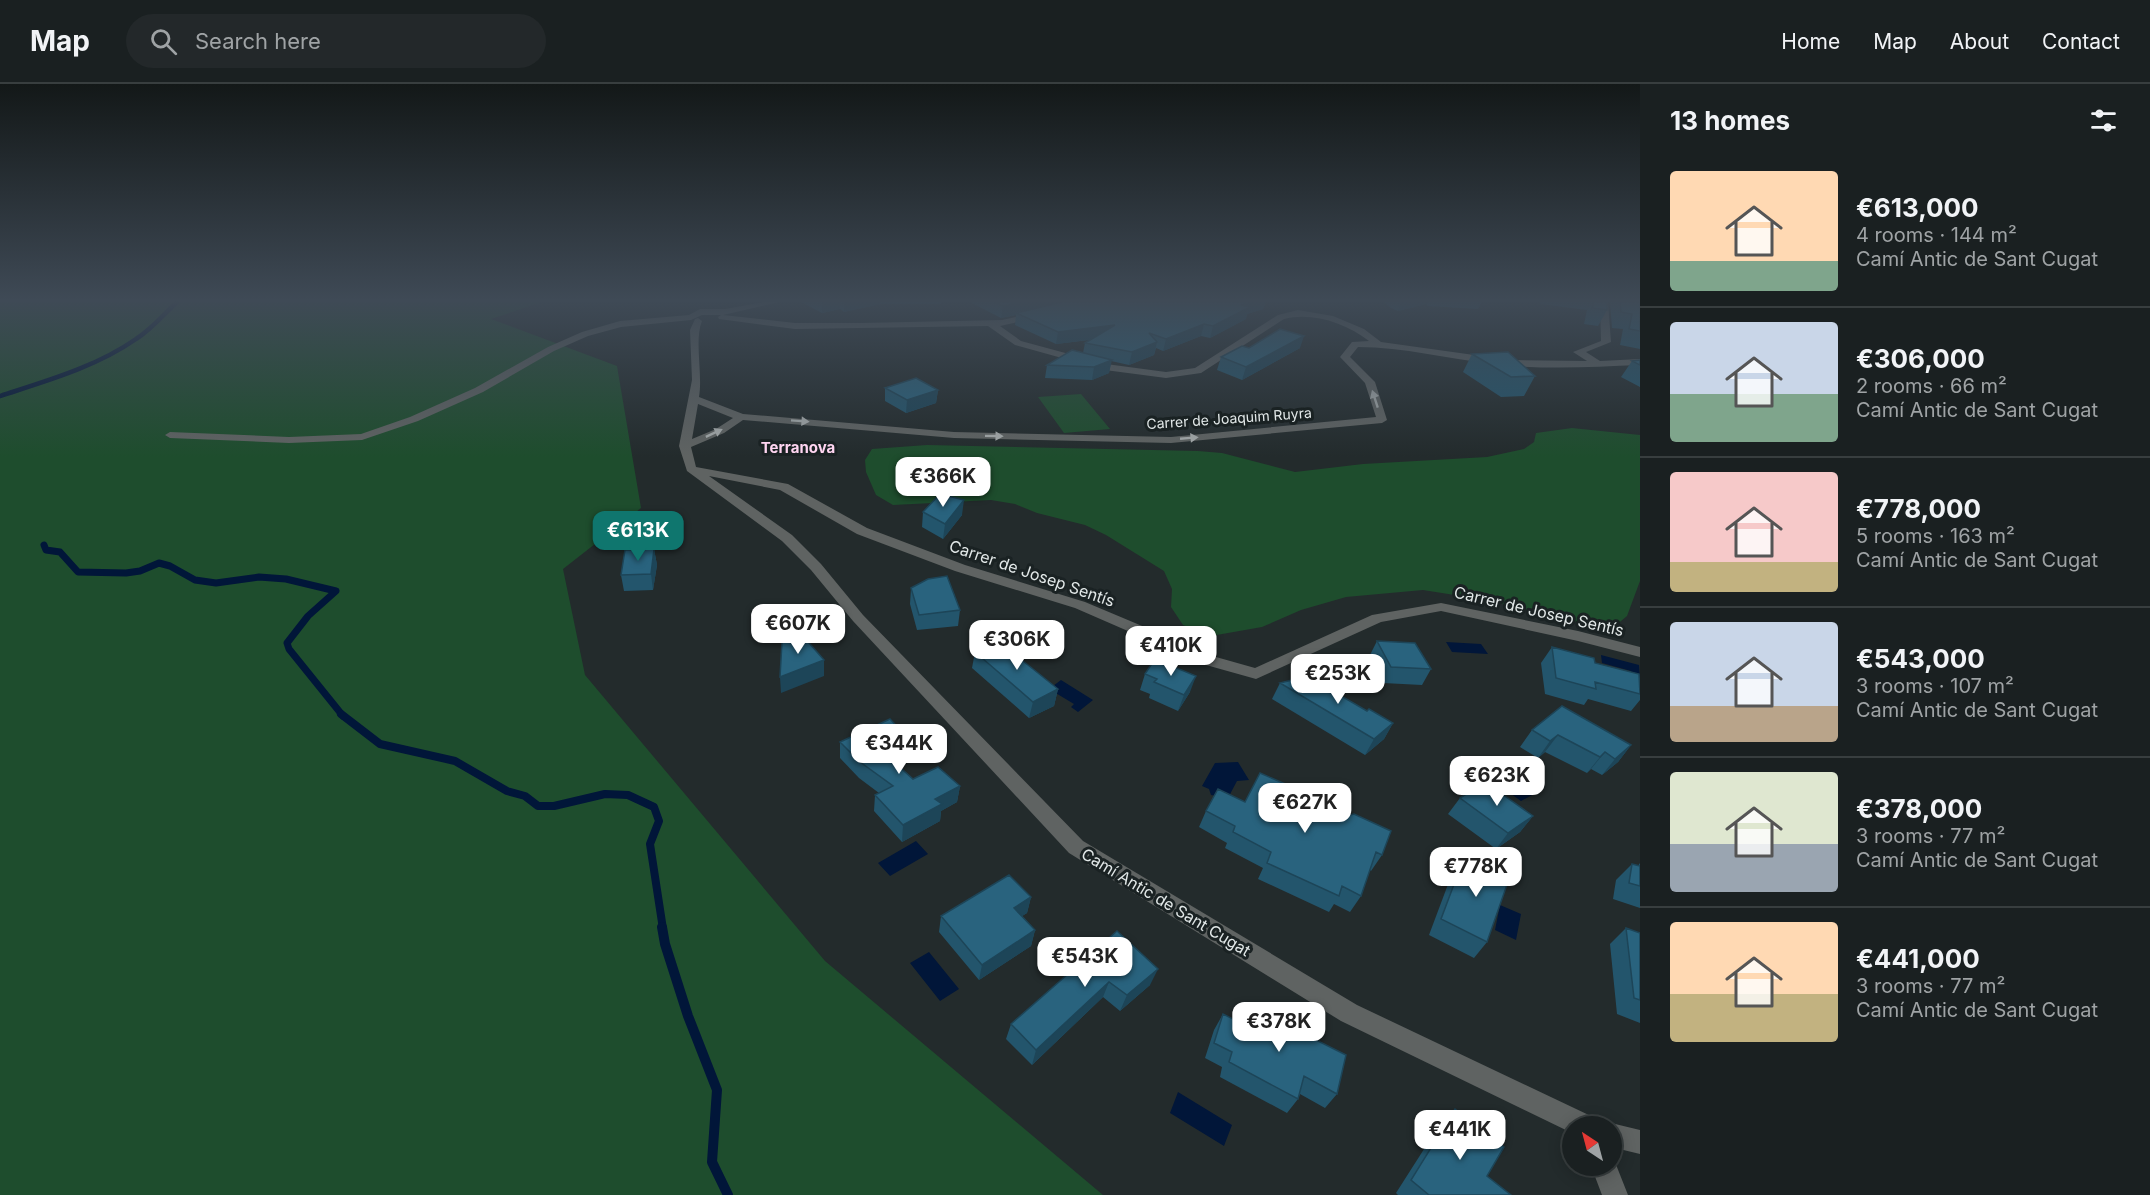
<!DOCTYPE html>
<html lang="en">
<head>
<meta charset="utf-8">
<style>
	body { margin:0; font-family:Inter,sans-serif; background:#23282a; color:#f1f3f6; height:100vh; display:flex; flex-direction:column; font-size:22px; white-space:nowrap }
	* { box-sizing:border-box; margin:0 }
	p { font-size:20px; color:#9fa3a5 }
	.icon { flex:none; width:33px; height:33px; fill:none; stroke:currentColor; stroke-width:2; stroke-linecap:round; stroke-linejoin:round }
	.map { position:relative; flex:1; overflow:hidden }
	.drawer { display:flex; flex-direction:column; background:#1a2021; width:510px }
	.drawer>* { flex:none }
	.needle { width:39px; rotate:324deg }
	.buttons { position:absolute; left:1562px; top:1032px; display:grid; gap:12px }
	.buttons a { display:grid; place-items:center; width:60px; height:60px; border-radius:50%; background:#1a2021; box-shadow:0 3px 15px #0003,0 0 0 2px #383e3f; font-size:30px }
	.price { position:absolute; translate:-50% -51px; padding:0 14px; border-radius:12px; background:#fff; color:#222; font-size:20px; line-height:39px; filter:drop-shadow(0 2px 3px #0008) }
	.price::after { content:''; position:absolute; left:50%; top:36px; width:18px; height:14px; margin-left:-9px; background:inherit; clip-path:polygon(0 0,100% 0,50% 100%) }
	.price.active { background:#0f766e; color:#fff }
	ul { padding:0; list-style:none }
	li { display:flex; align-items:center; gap:18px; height:150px; padding:0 30px }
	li+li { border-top:2px solid #383e3f }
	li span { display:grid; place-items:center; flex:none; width:168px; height:120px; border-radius:6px; color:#555 }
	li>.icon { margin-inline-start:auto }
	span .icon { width:72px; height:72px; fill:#fffc; stroke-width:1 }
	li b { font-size:26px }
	h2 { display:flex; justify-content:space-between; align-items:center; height:72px; padding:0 30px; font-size:26px }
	header { display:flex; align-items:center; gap:36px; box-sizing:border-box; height:84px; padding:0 30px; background:#1a2021; border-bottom:2px solid #383e3f }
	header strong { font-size:28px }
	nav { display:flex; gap:33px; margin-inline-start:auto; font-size:21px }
	.search { width:420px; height:54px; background:#23282a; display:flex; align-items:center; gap:15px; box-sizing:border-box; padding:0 21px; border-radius:33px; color:#9fa3a5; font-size:22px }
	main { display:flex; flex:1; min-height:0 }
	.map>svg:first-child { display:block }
</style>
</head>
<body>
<header>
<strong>Map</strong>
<div class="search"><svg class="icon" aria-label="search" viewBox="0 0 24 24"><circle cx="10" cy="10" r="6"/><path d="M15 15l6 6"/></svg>Search here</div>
<nav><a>Home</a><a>Map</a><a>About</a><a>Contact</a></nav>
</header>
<main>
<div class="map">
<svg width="1640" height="1111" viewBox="0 0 1640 1111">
	<rect width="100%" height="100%" fill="#232b2c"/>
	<path fill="#1e4d2d" d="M0,218H542L491,235L617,282L641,424L563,485L585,591L825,877L1103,1111H0Z
		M1081,310L1110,345L1064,349L1038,313Z
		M1572,344L1640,351V497L1627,532L1615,542L1583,540L1486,516L1423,506L1346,513L1301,526L1262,543L1211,552L1183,541L1171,523L1172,505L1164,487L1106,451L1085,441L1037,429L1015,420L991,416L893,421L876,411L866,388L865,376L872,365L927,361L1198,367L1222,369L1295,388L1363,380L1487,373L1524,365L1534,358L1536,349Z"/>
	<path fill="#011639" d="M1446,558L1481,560L1488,570L1452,568Z
		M1601,571L1639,581L1640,595L1633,593L1631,587L1602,579Z
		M1061,596L1093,616L1078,628L1071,623L1074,620L1049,605Z
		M1238,678L1249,696L1237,697L1228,714L1211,711L1209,705L1202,702L1215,679Z
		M1496,683L1534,710L1521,717L1483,690Z
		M916,757L928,770L890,792L878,779Z
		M1500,821L1521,830L1516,856L1495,846Z
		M929,868L959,905L940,917L910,879Z
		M1178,1008L1232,1041L1224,1062L1170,1029Z"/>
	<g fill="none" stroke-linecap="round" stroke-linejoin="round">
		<path stroke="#011639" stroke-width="4.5" d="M0,312C46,297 96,283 136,255C152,245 163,231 177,218"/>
		<path stroke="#011639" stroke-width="7" d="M44,461L46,466L60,468L78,488L126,489L140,487L159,479L170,482L195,496L216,499L259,493L286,495L336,507L308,532L287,559L289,565L343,632"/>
		<path stroke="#011639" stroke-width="8" d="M341,630L380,660L455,677L507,707L525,712L538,722H554L605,710L628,711L654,723L659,737L650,760L663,845"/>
		<path stroke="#011639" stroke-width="10" d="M662,843L665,860L688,932L717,1006L712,1078L728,1111"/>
		<path fill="#5f6362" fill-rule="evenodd" d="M764,218H779L723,231L795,239H860L1002,236L1033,229L1036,230V234L1000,242L1021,257L1106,280L1166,288L1195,284L1278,231L1298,226L1333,232L1364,245L1381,258L1510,276L1587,277L1573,268L1601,257L1600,218H1608L1611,258L1586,268L1600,277L1640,275V281C1591,283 1542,286 1494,280C1448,275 1404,263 1358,263L1350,273L1375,298L1387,336L1382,339L1171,359L954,354L743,336L724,349L691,363L696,383L788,400L867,444L965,481L1085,518L1216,573L1255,584L1372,531L1441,519L1578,547L1640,563V573L1578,557L1441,527L1381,538L1256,595L1206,581L1075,524L955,487L857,450L780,406L709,392L792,451L821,480L863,531L1083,757L1357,921L1593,1033L1596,1042H1572V1049L1341,937L1069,769L853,537L811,486L782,457L687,387L679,362L692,296L690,246L695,235L698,234L702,237C694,256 703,290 699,313L743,330L954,348L1171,353L1376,333L1365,299L1340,273L1352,258L1369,257C1345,239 1313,228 1284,235L1201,289L1166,294L1105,286L1015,261L988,242L795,245L719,235L718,233L721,231H702L691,236L621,243L588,252L554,267L483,308L418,337L362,356L289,359L170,354L165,351L170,348L289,353L361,350L410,333L475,304L548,263L582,248L620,237L689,231L700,225H725ZM698,320L733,334L716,345L692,355Z
			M1611,1039L1640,1046V1070L1611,1063V1042H1602Z
			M1611,1072L1613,1073L1628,1111H1602L1591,1082H1611Z"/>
	</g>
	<path fill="#23556c" d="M801,218H941V220H880L844,228L840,225L822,229Z
		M970,218H1266L1263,225L1247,230L1246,235L1210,254L1201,252L1163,267L1156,264L1154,271L1129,281L1111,277L1109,289L1092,296L1045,294L1047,281L1083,269L1085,259L1089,256L1056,260L1015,241L1016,231L1001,234Z
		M1384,218H1482L1478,225L1428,222L1426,220L1398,227L1391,224Z
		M1540,218H1607V226L1598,242L1584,240L1587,226L1540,220Z
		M1610,218H1640V265L1620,261L1623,245L1612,244Z
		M1249,264H1300L1242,296L1217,286L1221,273Z
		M1472,270L1535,292L1524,312L1501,313L1463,288Z
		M1640,276V303L1621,293L1632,277Z
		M885,304L938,306L936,319L906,329L885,317Z
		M923,428L962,431L943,455L922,443Z
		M654,465L657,481L653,506L624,507L621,491Z
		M911,504L960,526L958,542L917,546L910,520Z
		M1377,557L1431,585L1422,601L1383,599L1369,573Z
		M1552,563L1595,579L1640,594V616L1631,627L1588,615L1584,621L1545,610L1541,579Z
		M975,568L1058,605L1054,622L1029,634L972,584Z
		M1145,590L1190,608L1178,627L1149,614L1150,610L1140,606Z
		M1280,599L1334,601L1332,606L1367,627L1393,639L1384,655L1365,671L1272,615Z
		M1532,646L1631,661L1618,678L1602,691L1591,685L1587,689L1545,668L1538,674L1520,663Z
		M840,658L902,665L887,672L913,695L960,702L957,718L941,727L940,737L902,758L874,727L875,711L879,709L859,694L840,674Z
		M1260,689L1382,771L1371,787L1370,786L1361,812L1350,828L1334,820L1329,828L1258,795L1263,784L1225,764L1227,759L1199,743L1206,727L1245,718Z
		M1460,714L1533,732L1520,748L1496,765L1448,730Z
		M1465,771L1487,858L1474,874L1429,851L1453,787Z
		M1640,779V824L1613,815L1616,796L1632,780L1638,782Z
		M1031,813L1027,829L1022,832L1035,846L1031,862L979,896L939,848L941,832Z
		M1626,844L1640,849V939L1617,930L1610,860Z
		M1117,847L1150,901L1120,927L1103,913L1032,981L1006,955L1011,940Z
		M1248,922L1337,1010L1325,1024L1300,1010L1298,1015L1287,1029L1220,993L1222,983L1205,974L1214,946L1223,930L1239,938Z
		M1455,1025L1487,1092L1511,1111H1398L1396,1109L1440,1040Z"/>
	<path fill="#1d4558" d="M822,218H840V225L822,229Z
		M844,218H880V220L844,228Z
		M1023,218H1071L1016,229V231L1001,234L1003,222Z
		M1252,218H1266L1263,225L1247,230L1246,235L1210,254L1213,242L1241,221Z
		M1401,218H1428L1426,220L1398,227Z
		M1204,240L1201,252L1163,267L1166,255Z
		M1115,241L1112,253L1056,260L1058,248Z
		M1304,252L1300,264L1242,296L1246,283Z
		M1157,258L1154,271L1129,281L1132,268Z
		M1112,276L1109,289L1092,296L1094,283Z
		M938,306L936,319L906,329L907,316Z
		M964,416L962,431L943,455L945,440Z
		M654,465L657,481L653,506L651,490Z
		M824,576V592L781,609L780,593Z
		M1196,592L1190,608L1178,627L1184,611Z
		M1058,605L1054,622L1029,634L1033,618Z
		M1393,639L1384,655L1365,671L1374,655Z
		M903,649L902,665L874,678L875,661Z
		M1558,651L1545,668L1538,674L1550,657Z
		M1631,661L1618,678L1602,691L1615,675Z
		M1605,668L1591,685L1587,689L1600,673Z
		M960,702L957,718L941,727L940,737L902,758L903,741L935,715Z
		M1533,732L1520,748L1496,765L1508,749Z
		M1031,813L1027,829L1010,840L1014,824Z
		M1035,846L1031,862L979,896L982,881Z
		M1158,885L1150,901L1120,927L1127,911Z
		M1109,898L1103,913L1032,981L1036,966Z"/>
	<path fill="#29637e" stroke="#1d4558" stroke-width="1.5" d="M994,218H1023L1003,222Z
		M1062,218H1252L1241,221L1250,223L1213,242L1204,240L1166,255L1149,249L1157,258L1132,268L1085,259L1115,241L1058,248L1016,229Z
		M1594,218H1607V226L1592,224Z
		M1620,218H1640V247L1629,245L1632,230L1621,228Z
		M1280,245L1304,252L1246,283L1221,273L1242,262L1249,264Z
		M1072,266L1112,276L1094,283L1047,281Z
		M1508,268L1535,292L1511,293L1472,270Z
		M1640,276V281L1632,277Z
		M916,294L938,306L907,316L885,304Z
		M940,410L964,416L945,440L923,428Z
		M654,465L651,490L621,491L625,466Z
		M947,492L960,526L919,531L911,504L928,495Z
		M802,551L824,576L780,593L782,558Z
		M998,557L1058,605L1033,618L975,568Z
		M1377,557L1415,559L1431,585L1391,583Z
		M1552,563L1594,574L1595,579L1639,590L1640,610L1595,598L1596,605L1556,594Z
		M1155,575L1196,592L1184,611L1154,598L1157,595L1145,590Z
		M1313,589L1334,601L1329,605L1367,627L1369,625L1393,639L1374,655L1280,599L1308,592Z
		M1562,622L1631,661L1615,675L1605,668L1600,673L1558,651L1550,657L1532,646Z
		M890,635L903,649L875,661L913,695L938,683L960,702L935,715L942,720L903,741L875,711L893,702L860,678L840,658Z
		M1260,689L1331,720L1346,732L1354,730L1391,747L1382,771L1376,768L1361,812L1342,802L1339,812L1267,779L1271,768L1233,748L1235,742L1206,727L1218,705L1245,718Z
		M1485,698L1533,732L1508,749L1460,714Z
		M1465,771L1510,792L1487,858L1441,835Z
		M1632,780L1640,782V802L1629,799Z
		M1009,791L1031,813L1014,824L1035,846L982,881L941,832Z
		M1626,844L1640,849V916L1634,914Z
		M1117,847L1158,885L1127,911L1109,898L1036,966L1011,940Z
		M1248,922L1346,971L1337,1010L1304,992L1298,1015L1229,978L1232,968L1214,959L1223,930L1243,940Z
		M1455,1025L1504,1063L1487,1092L1511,1111H1429L1411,1096Z"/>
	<defs><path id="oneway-solid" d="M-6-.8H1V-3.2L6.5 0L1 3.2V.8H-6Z" transform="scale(1.5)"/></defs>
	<g fill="#a7acac">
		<use href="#oneway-solid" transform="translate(1375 315) rotate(-108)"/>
		<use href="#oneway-solid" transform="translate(800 337) rotate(4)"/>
		<use href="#oneway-solid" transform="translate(714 349) rotate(-25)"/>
		<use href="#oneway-solid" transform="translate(994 352) rotate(1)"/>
		<use href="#oneway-solid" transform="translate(1189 354) rotate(-5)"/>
	</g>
	<linearGradient id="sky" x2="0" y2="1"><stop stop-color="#131818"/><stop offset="0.58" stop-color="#3f4a56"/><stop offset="1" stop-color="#3f4a56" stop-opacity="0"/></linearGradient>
	<rect width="1640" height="373" fill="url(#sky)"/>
	<g text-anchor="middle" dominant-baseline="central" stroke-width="6" stroke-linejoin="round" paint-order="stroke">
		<g font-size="14" fill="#e2e8e8" stroke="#1a2223">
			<text transform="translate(1229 334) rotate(-4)">Carrer de Joaquim Ruyra</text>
		</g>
		<g font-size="15" font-weight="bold" fill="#ffd5f1" stroke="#1a2223">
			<text x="798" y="363">Terranova</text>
		</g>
		<g font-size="16" fill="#e2e8e8" stroke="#1a2223">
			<text transform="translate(1032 489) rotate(19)">Carrer de Josep Sentís</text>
			<text transform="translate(1539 527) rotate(13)">Carrer de Josep Sentís</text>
			<text transform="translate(1166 818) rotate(31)">Camí Antic de Sant Cugat</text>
		</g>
	</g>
</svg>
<div class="buttons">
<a><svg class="needle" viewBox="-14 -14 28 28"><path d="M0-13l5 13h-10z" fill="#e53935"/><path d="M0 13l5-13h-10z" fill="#9fa3a5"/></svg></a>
</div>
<b class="price" style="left:943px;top:424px">€366K</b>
<b class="price active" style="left:638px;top:478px">€613K</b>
<b class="price" style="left:798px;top:571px">€607K</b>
<b class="price" style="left:1017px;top:587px">€306K</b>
<b class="price" style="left:1171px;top:593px">€410K</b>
<b class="price" style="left:1338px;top:621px">€253K</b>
<b class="price" style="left:899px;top:691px">€344K</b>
<b class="price" style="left:1497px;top:723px">€623K</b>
<b class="price" style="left:1305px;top:750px">€627K</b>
<b class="price" style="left:1476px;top:814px">€778K</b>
<b class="price" style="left:1085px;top:904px">€543K</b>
<b class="price" style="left:1279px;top:969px">€378K</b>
<b class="price" style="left:1460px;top:1077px">€441K</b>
</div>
<section class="drawer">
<h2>13 homes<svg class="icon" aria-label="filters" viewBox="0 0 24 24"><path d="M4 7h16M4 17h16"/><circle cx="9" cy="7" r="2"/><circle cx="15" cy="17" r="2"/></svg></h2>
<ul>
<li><span style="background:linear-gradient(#ffd9b3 75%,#7fa58c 0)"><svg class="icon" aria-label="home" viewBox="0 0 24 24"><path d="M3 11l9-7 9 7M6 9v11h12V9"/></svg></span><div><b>€613,000</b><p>4 rooms · 144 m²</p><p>Camí Antic de Sant Cugat</p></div></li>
<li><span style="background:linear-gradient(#c9d6e8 60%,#7fa58c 0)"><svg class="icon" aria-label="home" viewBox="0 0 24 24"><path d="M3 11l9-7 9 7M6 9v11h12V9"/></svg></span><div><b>€306,000</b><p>2 rooms · 66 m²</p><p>Camí Antic de Sant Cugat</p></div></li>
<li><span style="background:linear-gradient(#f6c9c9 75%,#c2b280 0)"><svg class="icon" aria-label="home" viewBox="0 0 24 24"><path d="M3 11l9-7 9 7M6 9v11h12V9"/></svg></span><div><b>€778,000</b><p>5 rooms · 163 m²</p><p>Camí Antic de Sant Cugat</p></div></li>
<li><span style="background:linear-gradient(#c9d6e8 70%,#b9a48a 0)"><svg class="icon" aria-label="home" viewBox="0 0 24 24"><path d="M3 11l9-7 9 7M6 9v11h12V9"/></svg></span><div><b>€543,000</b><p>3 rooms · 107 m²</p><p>Camí Antic de Sant Cugat</p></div></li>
<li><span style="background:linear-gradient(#dfe7d0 60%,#9aa5b1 0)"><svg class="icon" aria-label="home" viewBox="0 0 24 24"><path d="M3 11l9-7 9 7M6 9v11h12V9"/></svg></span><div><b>€378,000</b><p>3 rooms · 77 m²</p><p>Camí Antic de Sant Cugat</p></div></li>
<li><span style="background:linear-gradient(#ffd9b3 60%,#c2b280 0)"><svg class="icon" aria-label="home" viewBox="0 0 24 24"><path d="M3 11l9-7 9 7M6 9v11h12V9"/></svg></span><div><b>€441,000</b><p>3 rooms · 77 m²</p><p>Camí Antic de Sant Cugat</p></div></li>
</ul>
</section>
</main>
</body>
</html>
